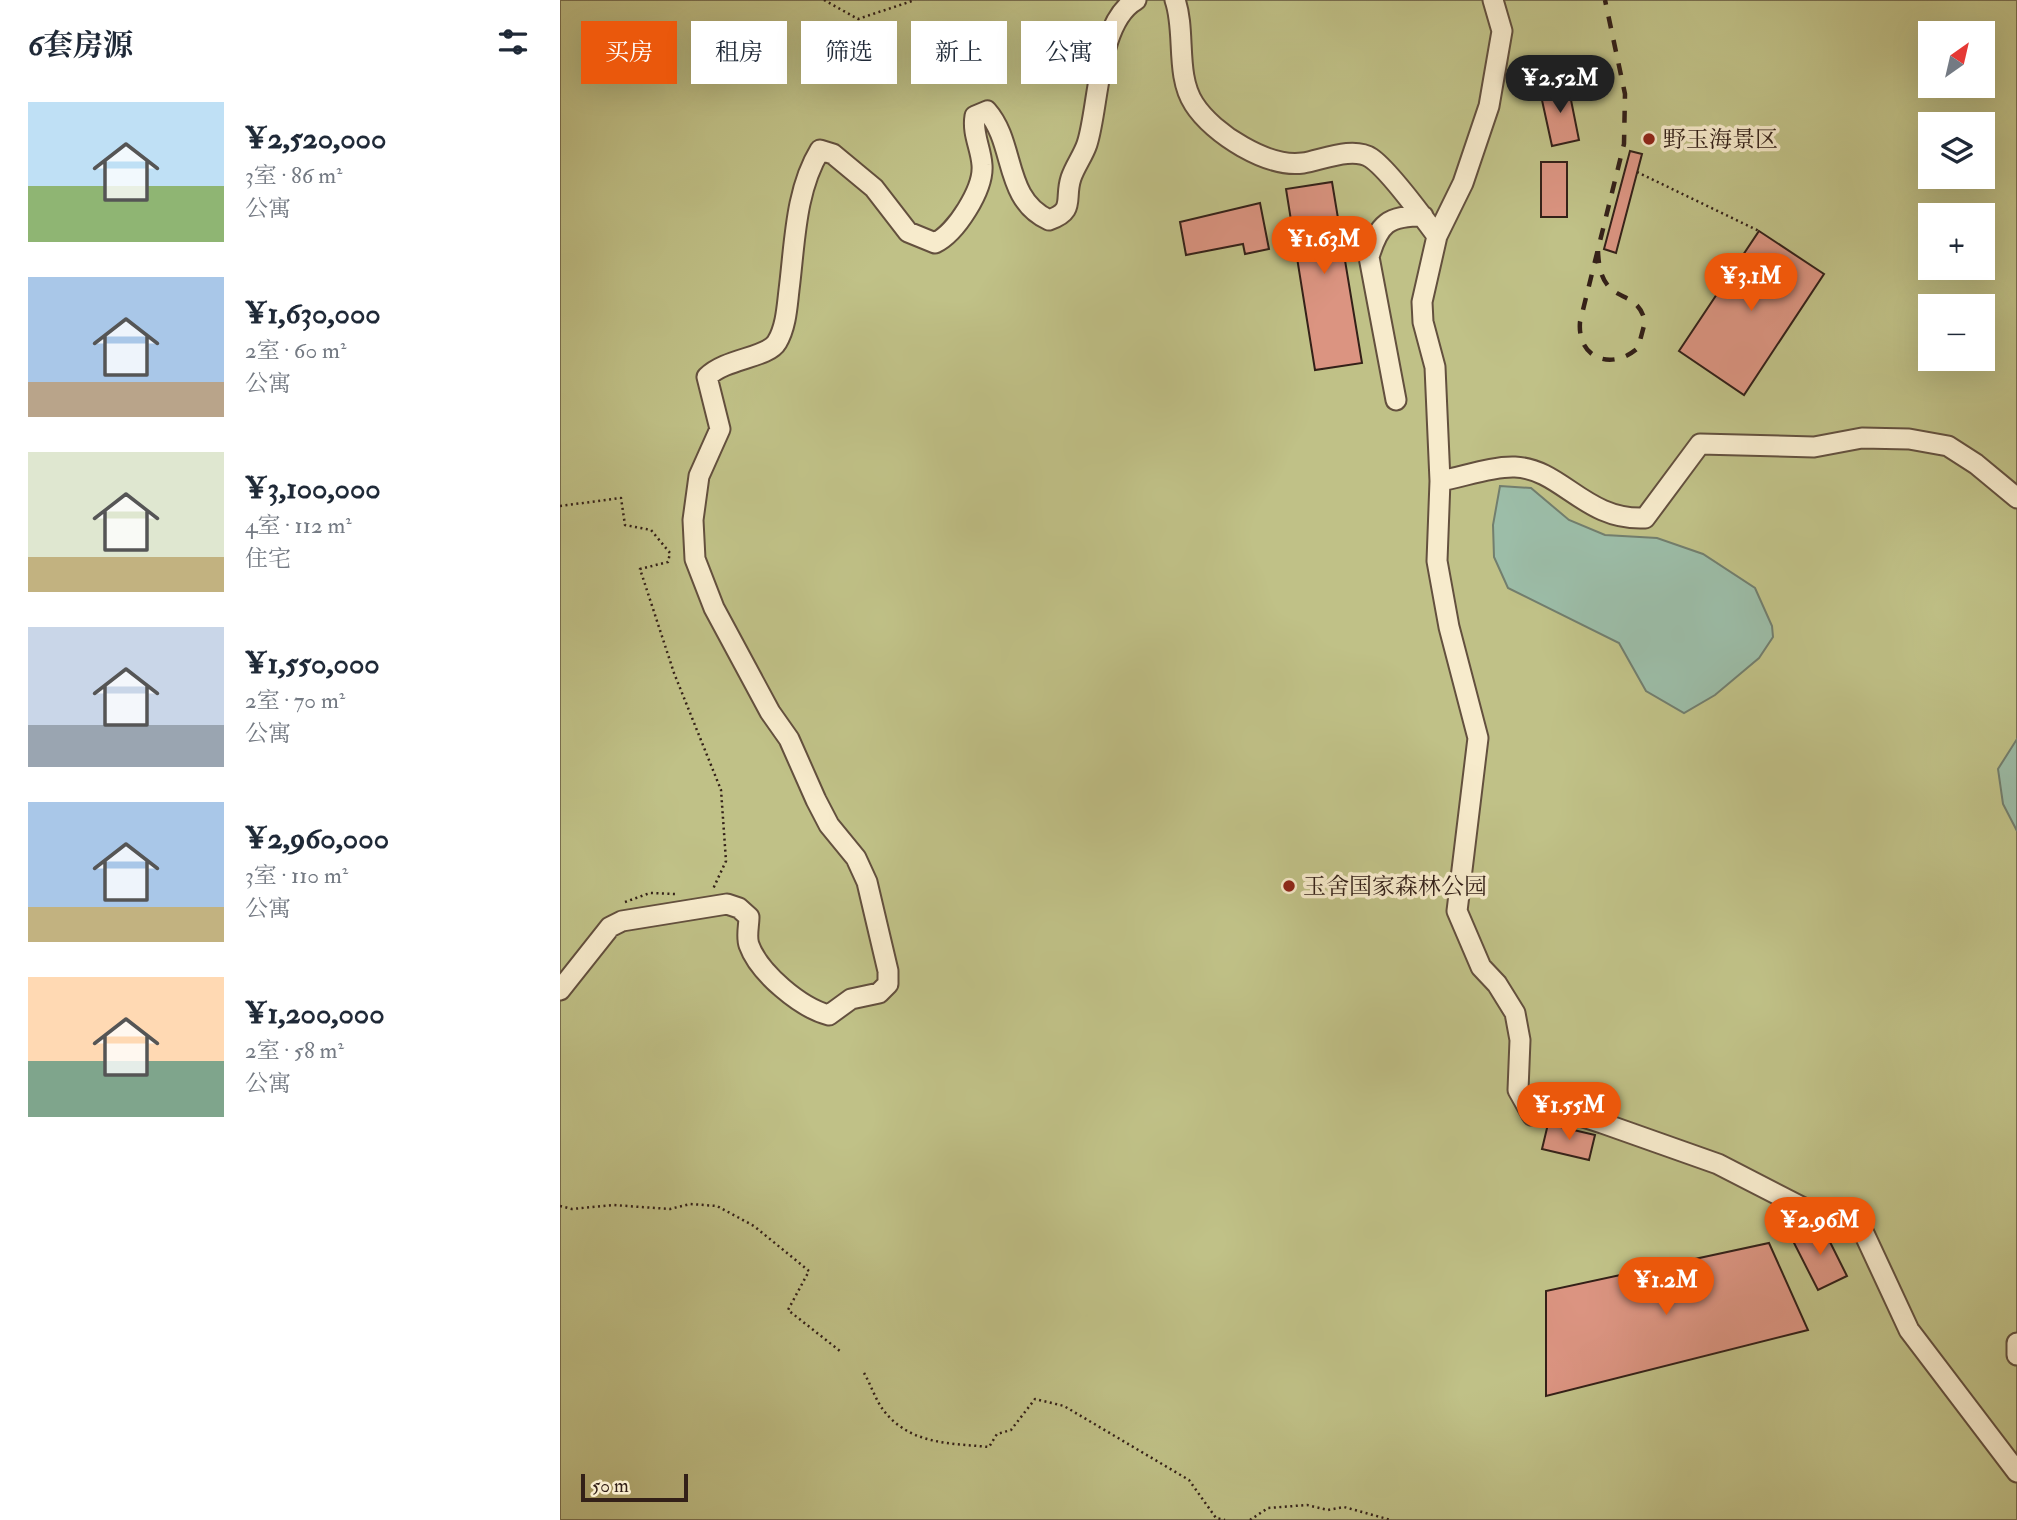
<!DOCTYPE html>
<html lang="zh">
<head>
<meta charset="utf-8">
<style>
	body { margin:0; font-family:"IM FELL Double Pica","Noto Serif SC",serif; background:#f6f6f7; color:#1f2937; height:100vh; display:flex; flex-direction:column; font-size:26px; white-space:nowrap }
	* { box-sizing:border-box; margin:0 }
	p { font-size:23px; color:#747a83 }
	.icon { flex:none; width:38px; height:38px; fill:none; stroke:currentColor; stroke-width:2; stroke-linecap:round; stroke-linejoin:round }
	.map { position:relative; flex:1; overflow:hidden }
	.sheet { display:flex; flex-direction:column; background:#fff; width:560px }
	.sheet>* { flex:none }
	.banner { position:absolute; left:21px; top:21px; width:665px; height:63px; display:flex; gap:14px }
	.needle { width:46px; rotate:34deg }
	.controls { position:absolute; left:1358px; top:21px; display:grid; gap:14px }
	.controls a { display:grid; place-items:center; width:77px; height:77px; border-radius:0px; background:#fff; box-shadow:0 7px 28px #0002; font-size:35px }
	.scale { position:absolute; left:21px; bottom:18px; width:107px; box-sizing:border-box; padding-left:7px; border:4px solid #332018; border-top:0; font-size:19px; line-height:24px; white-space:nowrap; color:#332018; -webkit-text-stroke:5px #f7ebcc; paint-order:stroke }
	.price { position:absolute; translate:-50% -60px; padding:0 16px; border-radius:24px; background:#ea580c; color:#fff; font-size:23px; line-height:46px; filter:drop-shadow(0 2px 4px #0008) }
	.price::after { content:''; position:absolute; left:50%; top:42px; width:21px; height:16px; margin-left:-10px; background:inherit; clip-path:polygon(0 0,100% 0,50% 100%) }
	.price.current { background:#222; color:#fff }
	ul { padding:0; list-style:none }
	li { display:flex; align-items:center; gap:21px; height:175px; padding:0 28px }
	li span { display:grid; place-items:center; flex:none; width:196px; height:140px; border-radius:0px; color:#555 }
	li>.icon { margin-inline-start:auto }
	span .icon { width:84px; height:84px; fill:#fffc; stroke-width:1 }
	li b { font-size:30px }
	h2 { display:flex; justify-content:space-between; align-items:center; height:84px; padding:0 28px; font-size:30px }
	.chip { padding:0 24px; border-radius:0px; background:#fff; box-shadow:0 7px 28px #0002; font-size:24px; line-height:63px }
	.chip.current { background:#ea580c; color:#fff }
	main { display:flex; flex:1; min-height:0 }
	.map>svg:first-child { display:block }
</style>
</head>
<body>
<main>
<section class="sheet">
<h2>6套房源<svg class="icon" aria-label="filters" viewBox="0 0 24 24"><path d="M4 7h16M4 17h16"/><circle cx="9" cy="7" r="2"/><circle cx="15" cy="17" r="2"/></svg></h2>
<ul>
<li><span style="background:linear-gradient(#bfe0f5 60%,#8fb573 0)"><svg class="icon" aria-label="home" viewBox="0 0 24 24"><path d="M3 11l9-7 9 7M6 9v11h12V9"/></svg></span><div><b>¥2,520,000</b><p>3室 · 86 m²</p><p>公寓</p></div></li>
<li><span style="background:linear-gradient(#a9c7e8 75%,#b9a48a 0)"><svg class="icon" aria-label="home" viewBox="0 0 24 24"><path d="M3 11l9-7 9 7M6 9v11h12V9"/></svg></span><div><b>¥1,630,000</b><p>2室 · 60 m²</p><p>公寓</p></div></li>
<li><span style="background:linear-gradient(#dfe7d0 75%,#c2b280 0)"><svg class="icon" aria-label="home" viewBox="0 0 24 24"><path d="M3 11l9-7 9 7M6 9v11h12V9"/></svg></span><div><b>¥3,100,000</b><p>4室 · 112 m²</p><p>住宅</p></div></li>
<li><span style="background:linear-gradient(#c9d6e8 70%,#9aa5b1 0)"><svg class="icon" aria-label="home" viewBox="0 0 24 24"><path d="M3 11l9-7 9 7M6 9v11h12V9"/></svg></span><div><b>¥1,550,000</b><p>2室 · 70 m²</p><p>公寓</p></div></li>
<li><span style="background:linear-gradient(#a9c7e8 75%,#c2b280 0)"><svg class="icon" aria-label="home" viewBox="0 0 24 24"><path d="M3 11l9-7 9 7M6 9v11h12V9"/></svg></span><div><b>¥2,960,000</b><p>3室 · 110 m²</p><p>公寓</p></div></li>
<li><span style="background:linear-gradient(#ffd9b3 60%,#7fa58c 0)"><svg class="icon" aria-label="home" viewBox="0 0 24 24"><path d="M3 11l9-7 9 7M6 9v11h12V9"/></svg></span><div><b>¥1,200,000</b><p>2室 · 58 m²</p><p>公寓</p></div></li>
</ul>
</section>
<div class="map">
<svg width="1457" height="1520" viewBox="0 0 1457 1520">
	<rect width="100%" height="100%" fill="#f2e0b0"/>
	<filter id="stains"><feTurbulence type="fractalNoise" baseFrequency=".00286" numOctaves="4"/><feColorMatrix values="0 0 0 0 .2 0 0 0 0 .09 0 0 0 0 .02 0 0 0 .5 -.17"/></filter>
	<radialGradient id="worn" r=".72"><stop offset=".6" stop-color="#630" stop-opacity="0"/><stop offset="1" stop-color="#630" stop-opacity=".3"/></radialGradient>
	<path fill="#c0c187" stroke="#7a7050" stroke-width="2" fill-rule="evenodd" d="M0,0H1457V1520H0ZM1370,33H1423V86H1370ZM1370,124H1423V177H1370ZM1370,215H1423V268H1370ZM1370,306H1423V359H1370Z"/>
	<path fill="#9cbda8" stroke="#727e6e" stroke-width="2" d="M940,486L971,488L1009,520L1045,535L1097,538L1143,554L1195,588L1212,626L1213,637L1199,658L1155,695L1124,713L1086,691L1059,643L948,588L934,557L933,525Z
		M1457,739V831L1443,804L1438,769Z"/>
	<path fill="#db9481" stroke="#332018" stroke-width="2" d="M1008,85L1019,140L992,146L980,91Z
		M1070,151L1082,154L1056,253L1044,249Z
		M981,162H1007V217H981Z
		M772,182L802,363L755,370L726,189Z
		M700,203L709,249L685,254L683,244L626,255L620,222Z
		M1199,231L1264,274L1184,395L1119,351Z
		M988,1124L1035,1135L1029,1160L982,1149Z
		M1261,1224L1287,1276L1258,1290L1232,1239Z
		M1209,1243L1248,1330L986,1396V1291Z"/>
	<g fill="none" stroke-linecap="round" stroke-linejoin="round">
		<g stroke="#63503e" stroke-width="23">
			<path id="minor" d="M615,0C626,31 615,75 634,104C653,134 708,168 743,163C762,160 793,146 811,158C829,170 863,217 877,236
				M933,0L942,31L929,106L903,183L877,236L862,302L863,322L875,367L880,481L877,561L889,627L918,738L897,911L921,967L937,984L955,1013L960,1040L958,1090L972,1115L1002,1110L1042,1123L1158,1164L1263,1218L1291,1219L1302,1229L1349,1330L1457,1472
				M836,400L809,257C819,223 828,216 863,216
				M880,481C903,477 932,466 955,467C1002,469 1025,521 1085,518L1140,444L1254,447L1302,438L1349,439L1388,446L1416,464L1457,498
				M0,990L50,927L62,921L167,904L179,908L189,917C189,925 186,937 189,945C199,973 241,1008 269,1015L291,999L319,993L328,984V971L307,882L296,858L269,825L256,800L229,739L210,712L154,608L135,559L133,520L139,476L160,429L147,377C166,358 208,358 217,342C226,327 227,307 229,290C235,243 235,191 260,150L273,154L314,188L348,232L375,243C396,233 424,189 422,165C421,148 412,134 415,116L427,111C456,144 443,199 489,220C516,211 504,199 511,178C515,166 523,156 527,144C539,108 537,22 576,0
				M1457,1343V1355"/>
		</g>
		<path stroke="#332018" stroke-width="2.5" stroke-dasharray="2 3.5" stroke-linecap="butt" d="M264,0L298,19L355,0
			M1077,172L1199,231
			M0,506L61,498L65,525L91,530L110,553L108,562L80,569L114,673L161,790L166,861L153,889
			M65,902L90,893L116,894
			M0,1206L12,1209L53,1205L110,1209L130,1204L157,1206L194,1226L249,1271L228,1310L280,1351
			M304,1373C311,1385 316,1401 324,1411C351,1445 390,1443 429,1447L437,1434L451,1430L475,1399L504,1406L629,1480L656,1518L665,1520
			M690,1520L708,1508L747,1505L768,1510L784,1507L831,1520"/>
		<use href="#minor" stroke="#f7ebcc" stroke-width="19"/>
		<path stroke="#332018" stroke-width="4.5" stroke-dasharray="12 12" stroke-linecap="butt" d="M1038,251C1040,310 1077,284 1085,322L1078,348C1052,371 1017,359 1020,322L1064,144L1065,94L1045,0"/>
	</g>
	<g fill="#8f2418" stroke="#f7ebcc" stroke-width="2.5">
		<circle cx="1089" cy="139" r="7"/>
		<circle cx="729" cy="886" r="7"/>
	</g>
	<g text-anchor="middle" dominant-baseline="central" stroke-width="7" stroke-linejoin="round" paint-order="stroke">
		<g font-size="23" fill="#332018" stroke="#f7ebcc" text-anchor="start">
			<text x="1103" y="139">野玉海景区</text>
			<text x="743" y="886">玉舍国家森林公园</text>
		</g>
	</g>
	<rect width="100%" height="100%" filter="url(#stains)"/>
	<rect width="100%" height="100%" fill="url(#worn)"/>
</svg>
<div class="controls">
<a><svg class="needle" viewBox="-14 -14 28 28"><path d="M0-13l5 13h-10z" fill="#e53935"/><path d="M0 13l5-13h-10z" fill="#747a83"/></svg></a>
<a><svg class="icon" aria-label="layers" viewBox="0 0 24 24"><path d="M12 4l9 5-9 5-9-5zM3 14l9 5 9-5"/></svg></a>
<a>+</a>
<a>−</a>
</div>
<div class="scale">50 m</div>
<b class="price current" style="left:1000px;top:115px">¥2.52M</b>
<b class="price" style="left:764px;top:276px">¥1.63M</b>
<b class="price" style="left:1191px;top:313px">¥3.1M</b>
<b class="price" style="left:1009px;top:1142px">¥1.55M</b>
<b class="price" style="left:1260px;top:1257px">¥2.96M</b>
<b class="price" style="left:1106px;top:1317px">¥1.2M</b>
<div class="banner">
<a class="chip current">买房</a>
<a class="chip">租房</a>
<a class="chip">筛选</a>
<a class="chip">新上</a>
<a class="chip">公寓</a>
</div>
</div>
</main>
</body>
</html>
